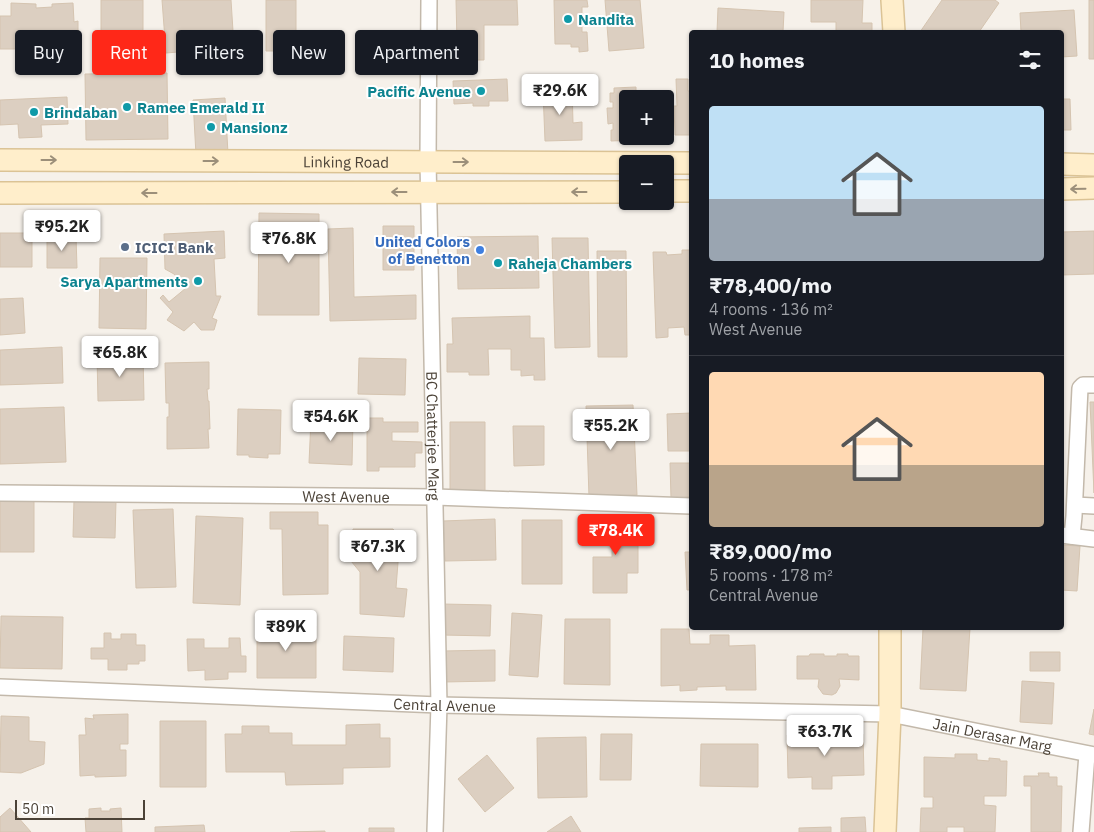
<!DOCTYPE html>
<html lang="en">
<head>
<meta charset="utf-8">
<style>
	body { margin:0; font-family:"IBM Plex Sans",sans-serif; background:#20242c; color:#f1f3f6; height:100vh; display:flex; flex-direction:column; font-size:19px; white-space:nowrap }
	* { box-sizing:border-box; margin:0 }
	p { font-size:16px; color:#9ea1a6 }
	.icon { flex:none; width:28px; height:28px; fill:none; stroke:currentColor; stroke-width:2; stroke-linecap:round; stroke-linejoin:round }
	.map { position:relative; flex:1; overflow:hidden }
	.details { position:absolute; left:689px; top:30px; width:375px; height:600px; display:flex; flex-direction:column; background:#171b24; border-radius:5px; box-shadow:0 1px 4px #0004 }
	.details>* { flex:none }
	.top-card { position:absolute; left:15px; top:30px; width:475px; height:45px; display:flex; gap:10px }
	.buttons { position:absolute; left:619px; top:90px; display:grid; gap:10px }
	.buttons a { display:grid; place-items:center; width:55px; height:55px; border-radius:5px; background:#171b24; box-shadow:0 1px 4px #0004; font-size:25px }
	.scale { position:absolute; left:15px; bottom:12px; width:130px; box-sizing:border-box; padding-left:5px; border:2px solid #4b4237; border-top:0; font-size:14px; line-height:18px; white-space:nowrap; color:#4b4237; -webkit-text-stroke:4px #fff; paint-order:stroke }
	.price { position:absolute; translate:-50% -42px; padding:0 11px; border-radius:5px; background:#fff; color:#222; font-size:16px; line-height:32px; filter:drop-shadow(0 1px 2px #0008) }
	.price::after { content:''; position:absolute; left:50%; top:30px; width:15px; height:11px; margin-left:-8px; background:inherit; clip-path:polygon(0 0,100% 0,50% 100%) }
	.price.active { background:#ff2818; color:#fff }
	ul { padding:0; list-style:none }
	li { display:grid; align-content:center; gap:10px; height:265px; padding:0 20px }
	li+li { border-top:1px solid #363941 }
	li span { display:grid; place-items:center; height:155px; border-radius:5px; color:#555 }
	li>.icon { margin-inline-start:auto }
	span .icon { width:90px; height:90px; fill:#fffc; stroke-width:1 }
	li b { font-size:21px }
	h2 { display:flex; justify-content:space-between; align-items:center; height:60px; padding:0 20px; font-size:21px }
	.pill { padding:0 18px; border-radius:5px; background:#171b24; box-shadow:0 1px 4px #0004; font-size:18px; line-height:45px }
	.pill.active { background:#ff2818; color:#fff }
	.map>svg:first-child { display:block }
</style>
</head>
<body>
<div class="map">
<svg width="1094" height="832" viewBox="0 0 1094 832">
	<rect width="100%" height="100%" fill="#f6f1ea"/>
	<path fill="#dccfc1" stroke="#d5c4b0" d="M101,0H143V53H101Z
		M162,0H231L233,31L189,33L190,51L166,53Z
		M266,0H296V51H266Z
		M456,0H517L518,25H484V60H453V47L457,42Z
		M554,0H587L588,7H582V32H587L588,51L579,52V47H571V44H555Z
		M605,0H640L644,48L609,51Z
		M811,0H863L862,23H872V32H836V22H811Z
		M942,0H995L999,3L979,32H920Z
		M1089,0H1094V59H1089Z
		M11,3L36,4V8L52,7V4L73,3L74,22L78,21V41H45V67H29V49H0V16H11Z
		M718,8L784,12L783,32H717Z
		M1074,10L1077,56L1061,57V32H1021L1020,13Z
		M167,73L168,139L86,140L85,74Z
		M507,79L508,101H489V106H473V103L454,104L453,81Z
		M676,79H688V91H691V135H675L674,106H677Z
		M559,87H572L573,123L582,122V140L545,141L543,91L559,90Z
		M636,87V99H628V136H637V140L611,141V130H613V123L608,124L607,108H613V102H610V93H614V88Z
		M67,97L68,124L41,125L42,137L19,138L18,124L0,125V100Z
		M225,98L228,154L196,155L193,100Z
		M1061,99H1070L1071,130H1061Z
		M259,213L319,214V315H258Z
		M383,226H414V270H383Z
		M353,228L354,297L416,295V319L330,321L328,229Z
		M224,231L225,258L214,259L216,296H221L212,318L217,320L214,330H201L194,322L184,331L167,320L173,312L160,298L163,295L169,302L186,288L174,274L165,269L164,234Z
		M1094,231V274L1061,275V232Z
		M0,233H32V267H0Z
		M47,236H76L77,268H47Z
		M538,236L539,288L458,289L457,237Z
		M552,238H588L590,347L555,348Z
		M682,250H691V335H685L684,327L668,328V337L656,338L653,252H666L667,255L682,254Z
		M597,251H626L627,357H598Z
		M100,258H147L146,329L99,328Z
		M23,298L25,333L0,335V299Z
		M530,316V338H544L545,380H534V375L521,376V370H511V349H488L489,375H469V372H447V344H453L452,318Z
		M62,347L63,383L0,385V350Z
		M143,354L144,400L98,401L97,355Z
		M359,358L406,359L405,395L358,394Z
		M209,362V389H207L208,401H209L210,429H208L209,448L167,449V417H169V403H166L165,363Z
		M1090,402H1094V493Z
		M633,405L637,495L589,497L586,406Z
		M64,407L66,462L0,464V409Z
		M238,409L281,410L280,454H268V458L249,457V455H237Z
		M691,413V451H668L667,414Z
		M367,418H383V422H418V432H392V441L422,442V453H415V467H379V471H367Z
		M311,419L353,420L352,465L309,463Z
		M450,422H485V493H450Z
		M513,426H544V465L514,466Z
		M670,463H691V497L671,498Z
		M24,495V501H34V552H0V499Z
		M74,500L116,501L115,538L73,537Z
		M173,509L176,587L136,588L133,510Z
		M270,512H318V525H328V594L283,595L282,529H270Z
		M196,516L243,518L240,605L193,603Z
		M495,519L496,560L445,561L443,521Z
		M522,520H562V584H522Z
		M600,520H638V573H627V593H593V557H612V545H601L594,543L593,540V535L594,532L596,531L600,530Z
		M353,529H393L400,537L396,588L407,589L404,617L360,614V572L351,561Z
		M1061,545L1080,546L1077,591L1061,590Z
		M685,552H691V590H687Z
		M442,604L491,605L490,636L442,635Z
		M512,613L542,615L538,677L509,675Z
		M1,616L63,617L62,669L0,668Z
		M565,619H610V685L564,684Z
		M257,625L316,626V678H257Z
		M923,628H970L966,691L920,689Z
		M661,629H689L690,644H710V635H729V646L755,645L756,690H726V686L697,687V690L680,691V685L661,686Z
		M104,633H111V639H121V634H136V645H145V661H139V664H127V670H108V659H91V648H104Z
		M344,636L394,638L393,672L343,670Z
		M229,638H240L241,656H246V672H228V679L205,680V670L188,671L187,639H204V648H229Z
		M495,650V681L443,682L442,651Z
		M1030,652H1060V671H1030Z
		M810,654H824V656H837V654H848V656H859V680L839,679L840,686L836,693L832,695L823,694L818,687L819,679H797V656H809Z
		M1022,681L1054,683L1052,724L1020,722Z
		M1094,709V735L1089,734Z
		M128,714V744H120V750H126V776L95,777V775L80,776L79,735H86L85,718L94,719L93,715Z
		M1,716L29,717V741L45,742L44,764L21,773L0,772Z
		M160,721H206V787H160Z
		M380,724V738H390V767L343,768V784L286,785L285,772H226L225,734H242V726H269V733H292V745H346V725Z
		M601,734H632L631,780H600Z
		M863,734L864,775L832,776V789H812V777L788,778L787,735Z
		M586,737L587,797L538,798L537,738Z
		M701,744H758V787L700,786Z
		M955,754H977V760L989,761V758L1000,759V761H1007L1006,796H984V805L996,806L995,832H964V827H947V832H920L921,808H933V797H924V757L955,758Z
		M487,755L514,788L485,812L458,779Z
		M1038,773H1049V777H1057V786H1062L1061,832H1031V786H1024V776H1039Z
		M10,808L31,832H0V817Z
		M101,808V811H110V809L121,808L122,832H86L85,818H89V809Z
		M571,816L581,832H547Z
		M865,817L866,832H841V818Z
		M204,825L205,832H155V827Z
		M831,827V832H799V828Z
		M369,828H394V832H369Z
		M325,831V832H290Z"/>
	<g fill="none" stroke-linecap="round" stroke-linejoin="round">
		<g stroke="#c3b9ab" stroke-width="18">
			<g id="street">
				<path id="s1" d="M429,0L428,161L439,705L435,832"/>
				<path id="s2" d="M0,493L435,497L691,506"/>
				<path d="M1075,505L1094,506"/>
				<path d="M1061,535L1094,539"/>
				<path d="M1072,536L1074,516L1080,388L1083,385H1094"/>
				<path id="s3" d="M0,687L439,705L890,714L1094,755"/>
				<path d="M1081,832L1087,754"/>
			</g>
		</g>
		<g stroke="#dbc395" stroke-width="24">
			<g id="secondary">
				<path d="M892,0L894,32"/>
				<path id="s4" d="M0,160L691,163"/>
				<path d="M1061,164L1094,165"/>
				<path d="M1061,189L1094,188"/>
				<path d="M665,191H691"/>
				<path d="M0,193L628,192"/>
				<path d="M885,832L890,714V628"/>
			</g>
		</g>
		<use href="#street" stroke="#fff" stroke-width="15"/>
		<use href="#secondary" stroke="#ffeecb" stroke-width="21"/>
	</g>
	<defs><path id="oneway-shaft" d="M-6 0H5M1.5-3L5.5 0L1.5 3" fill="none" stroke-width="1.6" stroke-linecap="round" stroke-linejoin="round" transform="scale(1.25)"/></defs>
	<g stroke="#9c8f7a">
		<use href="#oneway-shaft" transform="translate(49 160)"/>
		<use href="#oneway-shaft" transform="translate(211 161)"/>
		<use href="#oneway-shaft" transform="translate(461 162)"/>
		<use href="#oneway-shaft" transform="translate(1078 189) rotate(179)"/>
		<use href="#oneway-shaft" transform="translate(399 192) rotate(180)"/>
		<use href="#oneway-shaft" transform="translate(579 192) rotate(-180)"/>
		<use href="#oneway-shaft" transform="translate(149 193) rotate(180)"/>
	</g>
	<g fill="#0f9aa8" stroke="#fff" stroke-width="2">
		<circle cx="568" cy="19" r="5"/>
		<circle cx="481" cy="91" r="5"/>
		<circle cx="127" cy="107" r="5"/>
		<circle cx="34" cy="112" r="5"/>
		<circle cx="211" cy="127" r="5"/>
		<circle cx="498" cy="263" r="5"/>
		<circle cx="198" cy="281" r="5"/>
	</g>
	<circle fill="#5c6f8a" stroke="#fff" stroke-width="2" cx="125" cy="247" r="5"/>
	<circle fill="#3f7fe0" stroke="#fff" stroke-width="2" cx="480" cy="250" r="5"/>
	<g text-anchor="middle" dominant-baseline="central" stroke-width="4" stroke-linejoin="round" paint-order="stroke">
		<g font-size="15" font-weight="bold" fill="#0d838f" stroke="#fff" text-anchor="start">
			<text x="578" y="19">Nandita</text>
			<text x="471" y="91" text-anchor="end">Pacific Avenue</text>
			<text x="137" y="107">Ramee Emerald II</text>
			<text x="44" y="112">Brindaban</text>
			<text x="221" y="127">Mansionz</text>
			<text x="508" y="263">Raheja Chambers</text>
			<text x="188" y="281" text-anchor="end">Sarya Apartments</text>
		</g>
		<g font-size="15" fill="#4b4237" stroke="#fff">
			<text stroke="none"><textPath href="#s4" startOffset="346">Linking Road</textPath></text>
			<text stroke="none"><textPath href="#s1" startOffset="436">BC Chatterjee Marg</textPath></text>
			<text stroke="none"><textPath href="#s2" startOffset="346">West Avenue</textPath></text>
			<text stroke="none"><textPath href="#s3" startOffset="445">Central Avenue</textPath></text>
			<text stroke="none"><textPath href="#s3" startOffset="995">Jain Derasar Marg</textPath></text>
		</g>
		<g font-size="15" font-weight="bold" fill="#366cbe" stroke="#fff" text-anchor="end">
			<text x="470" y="241">United Colors<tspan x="470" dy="17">of Benetton</tspan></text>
		</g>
		<g font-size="15" font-weight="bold" fill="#4e5e75" stroke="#fff" text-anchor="start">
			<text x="135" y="247">ICICI Bank</text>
		</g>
	</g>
</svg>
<div class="buttons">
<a>+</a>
<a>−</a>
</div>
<div class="scale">50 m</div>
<b class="price" style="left:560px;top:116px">₹29.6K</b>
<b class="price" style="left:62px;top:252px">₹95.2K</b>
<b class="price" style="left:289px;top:264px">₹76.8K</b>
<b class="price" style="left:120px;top:378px">₹65.8K</b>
<b class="price" style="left:331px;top:442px">₹54.6K</b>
<b class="price" style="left:611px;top:451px">₹55.2K</b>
<b class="price active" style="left:616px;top:556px">₹78.4K</b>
<b class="price" style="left:378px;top:572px">₹67.3K</b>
<b class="price" style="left:286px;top:652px">₹89K</b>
<b class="price" style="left:825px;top:757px">₹63.7K</b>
<div class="top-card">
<a class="pill">Buy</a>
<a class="pill active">Rent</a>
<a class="pill">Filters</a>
<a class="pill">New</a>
<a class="pill">Apartment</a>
</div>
<section class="details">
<h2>10 homes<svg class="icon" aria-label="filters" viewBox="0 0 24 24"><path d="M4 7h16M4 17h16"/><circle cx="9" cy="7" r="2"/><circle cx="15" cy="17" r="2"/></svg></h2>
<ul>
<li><span style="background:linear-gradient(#bfe0f5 60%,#9aa5b1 0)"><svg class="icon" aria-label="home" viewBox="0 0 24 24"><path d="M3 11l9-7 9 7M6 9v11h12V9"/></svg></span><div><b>₹78,400/mo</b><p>4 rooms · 136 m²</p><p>West Avenue</p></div></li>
<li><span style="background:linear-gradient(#ffd9b3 60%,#b9a48a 0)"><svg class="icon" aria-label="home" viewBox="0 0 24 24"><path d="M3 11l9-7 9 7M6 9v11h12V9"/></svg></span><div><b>₹89,000/mo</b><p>5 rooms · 178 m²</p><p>Central Avenue</p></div></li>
</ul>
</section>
</div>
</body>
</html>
